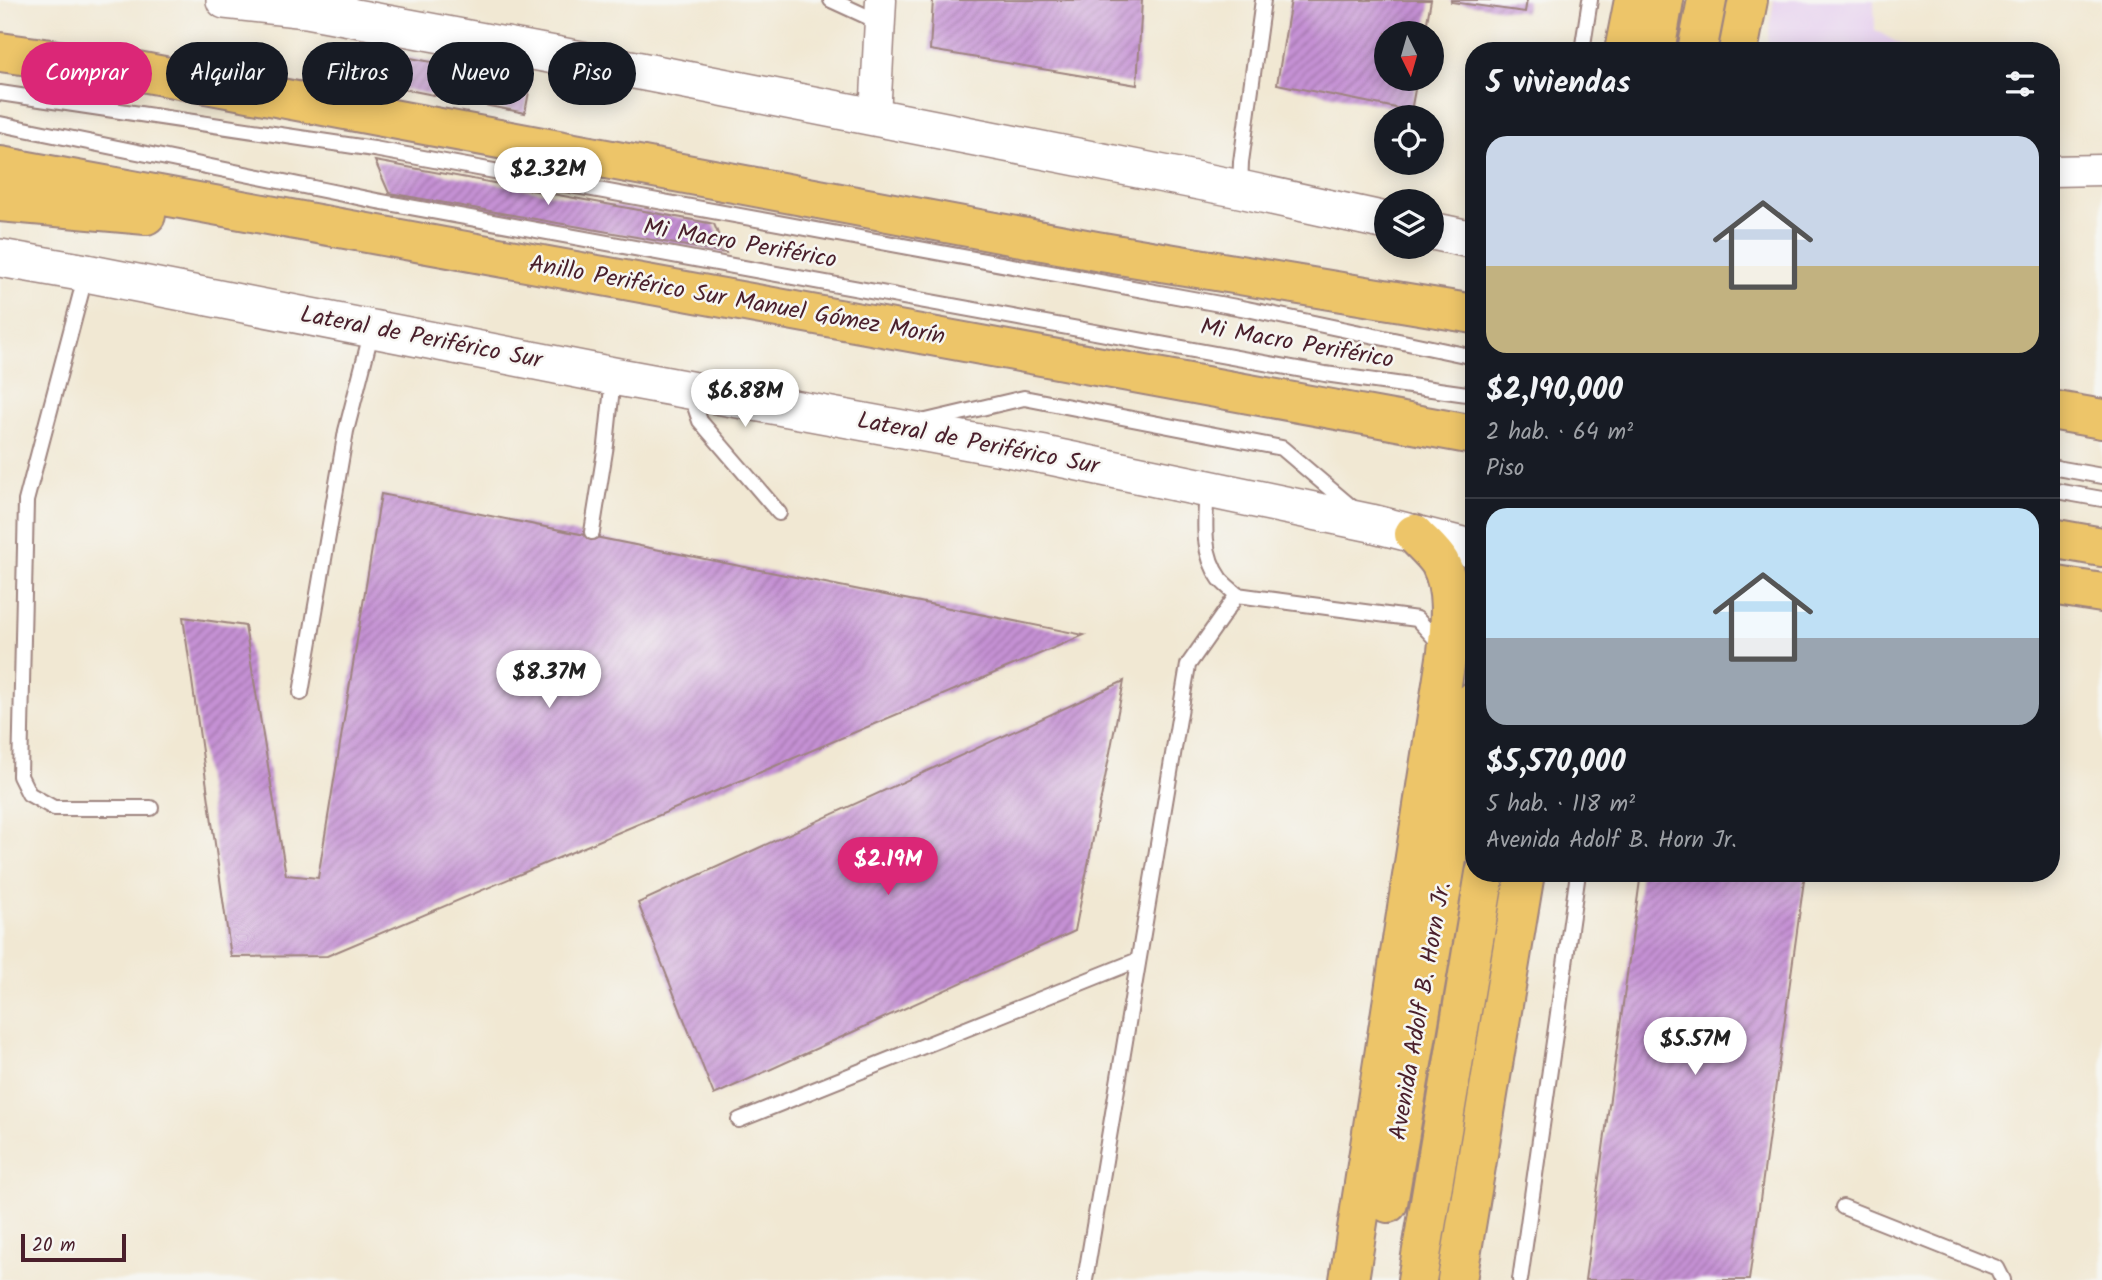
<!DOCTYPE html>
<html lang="es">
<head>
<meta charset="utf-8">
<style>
	body { margin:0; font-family:Kalam,sans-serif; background:#242831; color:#f1f3f6; height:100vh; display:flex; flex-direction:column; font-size:26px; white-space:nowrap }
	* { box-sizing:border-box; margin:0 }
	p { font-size:23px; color:#9ea1a6 }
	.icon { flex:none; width:38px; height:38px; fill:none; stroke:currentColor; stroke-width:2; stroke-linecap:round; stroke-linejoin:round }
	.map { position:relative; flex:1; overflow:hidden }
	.side { position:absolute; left:1465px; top:42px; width:595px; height:840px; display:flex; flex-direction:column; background:#171b24; border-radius:28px; box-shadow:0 4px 18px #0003 }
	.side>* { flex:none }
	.banner { position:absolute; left:21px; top:42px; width:665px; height:63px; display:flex; gap:14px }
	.needle { width:46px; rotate:175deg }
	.fabs { position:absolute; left:1374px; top:21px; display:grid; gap:14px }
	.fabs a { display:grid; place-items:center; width:70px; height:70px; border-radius:50%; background:#171b24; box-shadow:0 4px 18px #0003; font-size:35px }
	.scale { position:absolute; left:21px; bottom:18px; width:105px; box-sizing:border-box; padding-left:7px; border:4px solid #4a1f2b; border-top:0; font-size:19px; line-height:24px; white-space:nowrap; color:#4a1f2b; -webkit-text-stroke:5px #f6f6f2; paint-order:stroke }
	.price { position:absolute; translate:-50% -60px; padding:0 16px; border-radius:24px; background:#fff; color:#222; font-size:23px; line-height:46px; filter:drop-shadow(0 2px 4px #0008) }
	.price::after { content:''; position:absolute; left:50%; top:42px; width:21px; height:16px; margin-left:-10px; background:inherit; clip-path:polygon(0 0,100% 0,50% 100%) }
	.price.selected { background:#db2777; color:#fff }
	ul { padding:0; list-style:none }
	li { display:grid; align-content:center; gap:14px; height:371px; padding:0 21px }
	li+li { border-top:2px solid #363941 }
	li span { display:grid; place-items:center; height:217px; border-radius:21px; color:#555 }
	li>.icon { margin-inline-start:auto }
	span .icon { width:126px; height:126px; fill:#fffc; stroke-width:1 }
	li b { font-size:30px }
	h2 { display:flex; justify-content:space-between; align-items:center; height:84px; padding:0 21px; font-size:30px }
	.chip { padding:0 24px; border-radius:32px; background:#171b24; box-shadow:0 4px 18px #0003; font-size:24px; line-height:63px }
	.chip.selected { background:#db2777; color:#fff }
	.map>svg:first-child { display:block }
</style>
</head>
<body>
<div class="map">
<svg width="2102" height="1280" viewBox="0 0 2102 1280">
	<defs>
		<pattern id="building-hatch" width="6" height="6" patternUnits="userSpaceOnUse" patternTransform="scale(1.75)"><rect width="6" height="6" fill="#c591d4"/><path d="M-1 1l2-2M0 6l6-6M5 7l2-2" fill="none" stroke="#a276ac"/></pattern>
	</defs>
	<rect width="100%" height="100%" fill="#f6f6f2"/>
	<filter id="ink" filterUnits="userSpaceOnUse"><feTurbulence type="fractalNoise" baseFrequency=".0143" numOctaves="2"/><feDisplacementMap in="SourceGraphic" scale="14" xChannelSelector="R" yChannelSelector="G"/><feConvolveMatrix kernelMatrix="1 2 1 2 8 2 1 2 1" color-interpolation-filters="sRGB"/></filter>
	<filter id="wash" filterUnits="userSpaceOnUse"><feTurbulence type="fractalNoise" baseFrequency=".00686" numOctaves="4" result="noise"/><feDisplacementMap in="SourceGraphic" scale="28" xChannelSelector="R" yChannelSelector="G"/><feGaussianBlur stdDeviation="1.57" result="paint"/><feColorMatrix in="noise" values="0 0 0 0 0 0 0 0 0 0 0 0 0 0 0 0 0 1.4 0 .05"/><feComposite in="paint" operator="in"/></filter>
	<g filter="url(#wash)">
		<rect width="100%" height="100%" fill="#f1e8d3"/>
		<path fill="#e7d2ef" d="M1774,0H1874L1875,30L1912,51H1766Z"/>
		<g id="blocks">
			<path fill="url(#building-hatch)" d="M933,0H1142L1137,85L930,50Z
				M1291,0H1431L1425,33H1386V79H1417L1411,111L1277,84Z
				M1451,0H1527L1525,12L1451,2Z
				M400,56L531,81L525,113L393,87Z
				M375,161L714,224L726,253L389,193Z
				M381,494L1084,635L327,956L231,957L183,617L245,626L286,875L318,878Z
				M1124,681L1075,931L714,1095L638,903Z
				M1641,873H1805L1749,1280H1585Z"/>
		</g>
	</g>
	<g filter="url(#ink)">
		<use href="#blocks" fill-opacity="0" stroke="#9e847f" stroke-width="2"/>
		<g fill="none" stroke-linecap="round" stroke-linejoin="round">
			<g stroke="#9e847f" stroke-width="18">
				<path id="service" d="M831,0L879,22
					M1582,51L1590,0
					M0,93L374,149L1247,309L1474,357
					M0,124L377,201L1325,374L1474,395
					M1240,188L1241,162L1263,0
					M86,274L26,501L20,776L29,794L54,808H151
					M690,392L700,421L779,513
					M926,421L1024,398L1282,448L1355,510
					M2051,467L2102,476
					M1207,490C1205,520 1201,553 1220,579C1225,585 1232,590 1237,595L1417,619L1443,647
					M2051,490L2102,499
					M592,532L606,445L613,378
					M301,693L346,431L372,330
					M739,1120L1138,960
					M1843,1207L1997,1268L2003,1280
					M1085,1280L1188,665L1237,595
					M1520,1280L1578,873"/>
			</g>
			<g stroke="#9e847f" stroke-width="33">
				<path id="minor" d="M875,117L881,0
					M2051,171L2102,170"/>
			</g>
			<g stroke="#9e847f" stroke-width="40">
				<path id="tertiary" d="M225,0L307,9L635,70L1240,189L1386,221
					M1432,231L1474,240
					M0,258L86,273L613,376L1045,455L1371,523L1474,549"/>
			</g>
			<g stroke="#9e847f" stroke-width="42">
				<path id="primary" d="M1624,51L1634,0
					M1655,51L1664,0
					M1697,51L1707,0
					M1738,51L1748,0
					M1388,1203L1474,701
					M1349,1280L1447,652C1450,624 1454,590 1440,563C1434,553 1422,543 1414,534
					M1417,1280L1485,873
					M1457,1280L1525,873"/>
			</g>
			<g stroke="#9e847f" stroke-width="42">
				<path id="trunk" d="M0,52L137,71L1096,251L1474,314
					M0,166L1474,435
					M0,202L146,215
					M2051,410L2102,419
					M2051,538L2102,547
					M2051,585L2102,593"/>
			</g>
			<use href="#service" stroke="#fff" stroke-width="14"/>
			<use href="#minor" stroke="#fff" stroke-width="30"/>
			<use href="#tertiary" stroke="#fff" stroke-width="37"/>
			<use href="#primary" stroke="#edc569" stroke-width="38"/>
			<use href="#trunk" stroke="#edc569" stroke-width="38"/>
		</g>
	</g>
	<g text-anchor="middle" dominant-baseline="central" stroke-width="5" stroke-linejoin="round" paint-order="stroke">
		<g font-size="24" fill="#4a1f2b" stroke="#f6f6f2">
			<text transform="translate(740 244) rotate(10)">Mi Macro Periférico</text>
			<text transform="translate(737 301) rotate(10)">Anillo Periférico Sur Manuel Gómez Morín</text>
			<text transform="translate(421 338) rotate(11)">Lateral de Periférico Sur</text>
			<text transform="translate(1297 344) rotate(10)">Mi Macro Periférico</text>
			<text transform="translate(978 444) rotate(11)">Lateral de Periférico Sur</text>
			<text transform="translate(1421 1011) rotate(-80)">Avenida Adolf B. Horn Jr.</text>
		</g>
	</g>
</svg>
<div class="fabs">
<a><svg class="needle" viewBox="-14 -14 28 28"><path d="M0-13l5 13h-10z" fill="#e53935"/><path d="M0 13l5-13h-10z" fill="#9ea1a6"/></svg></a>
<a><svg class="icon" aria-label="locate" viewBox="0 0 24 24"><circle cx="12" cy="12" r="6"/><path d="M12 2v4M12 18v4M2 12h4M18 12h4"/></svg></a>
<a><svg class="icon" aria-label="layers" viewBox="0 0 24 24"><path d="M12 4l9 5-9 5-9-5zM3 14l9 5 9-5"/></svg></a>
</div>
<div class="scale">20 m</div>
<b class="price" style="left:548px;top:207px">$2.32M</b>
<b class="price" style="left:745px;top:429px">$6.88M</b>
<b class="price" style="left:549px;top:710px">$8.37M</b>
<b class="price selected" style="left:888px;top:897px">$2.19M</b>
<b class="price" style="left:1695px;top:1077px">$5.57M</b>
<div class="banner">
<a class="chip selected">Comprar</a>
<a class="chip">Alquilar</a>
<a class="chip">Filtros</a>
<a class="chip">Nuevo</a>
<a class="chip">Piso</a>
</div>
<section class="side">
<h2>5 viviendas<svg class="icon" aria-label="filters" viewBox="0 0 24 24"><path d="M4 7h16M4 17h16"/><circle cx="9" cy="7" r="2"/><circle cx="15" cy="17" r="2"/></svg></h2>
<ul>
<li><span style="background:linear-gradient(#c9d6e8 60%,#c2b280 0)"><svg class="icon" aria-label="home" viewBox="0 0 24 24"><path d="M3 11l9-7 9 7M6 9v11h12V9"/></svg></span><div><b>$2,190,000</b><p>2 hab. · 64 m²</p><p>Piso</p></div></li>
<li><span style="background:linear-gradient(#bfe0f5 60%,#9aa5b1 0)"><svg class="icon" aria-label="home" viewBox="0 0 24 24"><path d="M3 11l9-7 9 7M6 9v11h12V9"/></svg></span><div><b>$5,570,000</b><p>5 hab. · 118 m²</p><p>Avenida Adolf B. Horn Jr.</p></div></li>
</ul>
</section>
</div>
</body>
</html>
